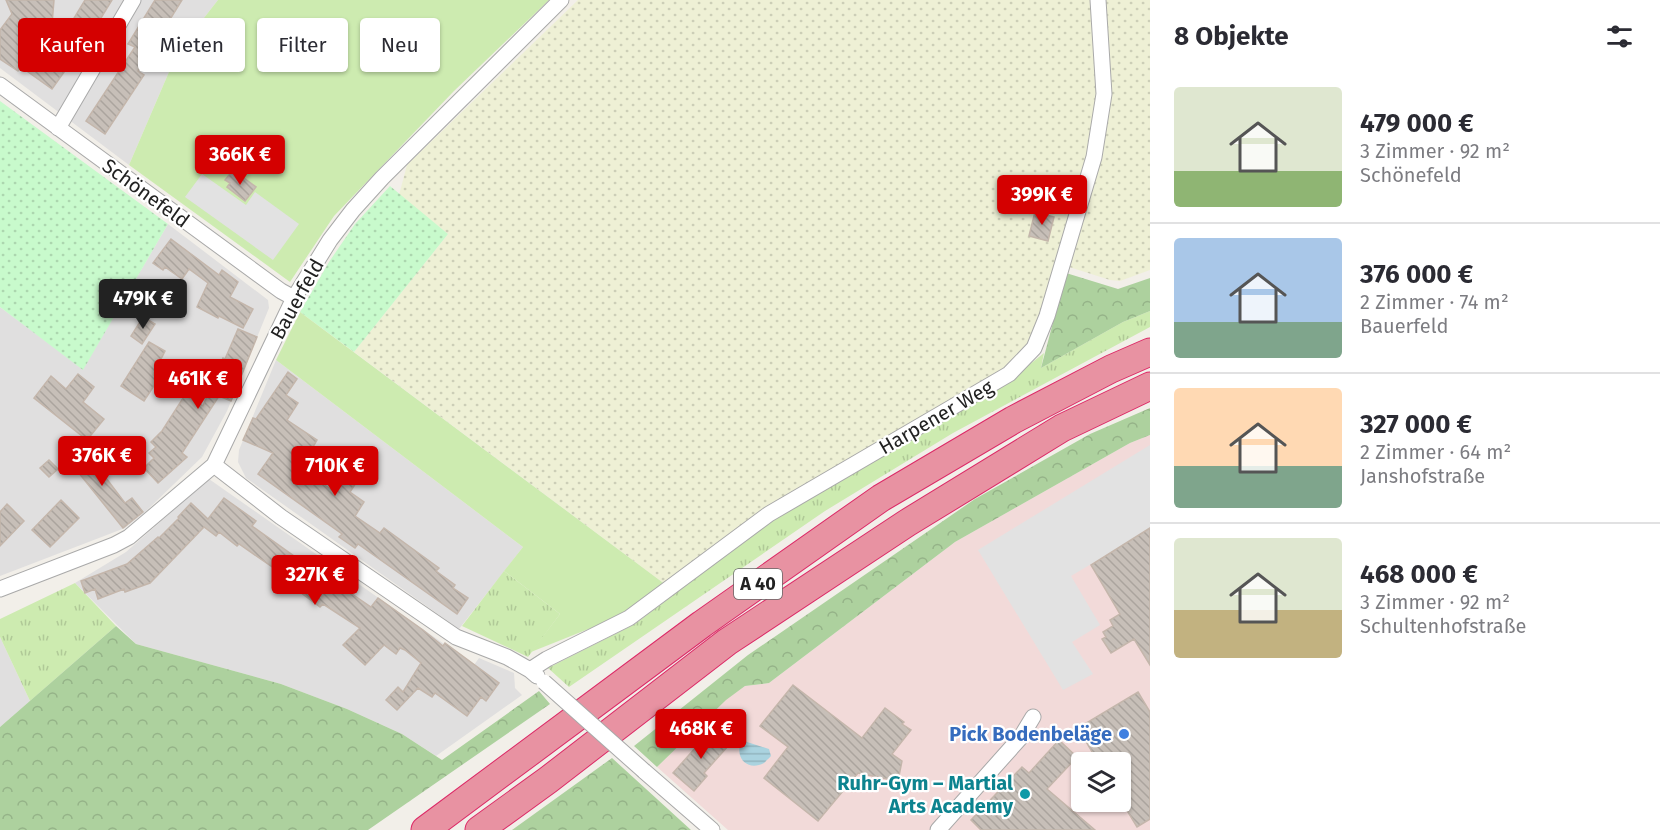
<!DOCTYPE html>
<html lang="de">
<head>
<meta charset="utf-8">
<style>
	body { margin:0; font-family:"Fira Sans",sans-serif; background:#f7f7f7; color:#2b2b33; height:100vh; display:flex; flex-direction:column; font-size:22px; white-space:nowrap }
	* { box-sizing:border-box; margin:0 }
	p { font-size:20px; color:#7c7c81 }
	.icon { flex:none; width:33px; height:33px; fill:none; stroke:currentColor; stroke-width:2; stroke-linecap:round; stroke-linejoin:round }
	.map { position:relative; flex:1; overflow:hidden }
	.side { display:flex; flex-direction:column; background:#fff; width:510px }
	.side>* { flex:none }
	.hud { position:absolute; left:18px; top:18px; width:570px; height:54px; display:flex; gap:12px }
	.fabs { position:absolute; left:1071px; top:752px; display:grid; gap:12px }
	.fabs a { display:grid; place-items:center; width:60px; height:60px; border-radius:6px; background:#fff; box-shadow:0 2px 4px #0004; font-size:30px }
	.price { position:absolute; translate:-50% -51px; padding:0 14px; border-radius:6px; background:#d40000; color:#fff; font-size:20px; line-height:39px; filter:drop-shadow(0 2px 3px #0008) }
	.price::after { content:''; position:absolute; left:50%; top:36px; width:18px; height:14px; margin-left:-9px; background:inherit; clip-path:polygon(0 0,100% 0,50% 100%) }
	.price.on { background:#222; color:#fff }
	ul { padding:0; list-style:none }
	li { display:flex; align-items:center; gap:18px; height:150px; padding:0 24px }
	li+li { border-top:2px solid #e1e1e2 }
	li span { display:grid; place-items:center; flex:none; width:168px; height:120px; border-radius:6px; color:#555 }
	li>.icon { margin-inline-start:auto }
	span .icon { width:72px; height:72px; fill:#fffc; stroke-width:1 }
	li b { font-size:26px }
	h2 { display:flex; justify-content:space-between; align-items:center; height:72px; padding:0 24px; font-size:26px }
	.tag { padding:0 21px; border-radius:6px; background:#fff; box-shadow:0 2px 4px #0004; font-size:21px; line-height:54px }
	.tag.on { background:#d40000; color:#fff }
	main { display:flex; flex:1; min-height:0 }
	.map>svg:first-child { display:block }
</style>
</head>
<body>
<main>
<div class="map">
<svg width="1150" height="830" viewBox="0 0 1150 830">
	<defs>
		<pattern id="farmland-dots" width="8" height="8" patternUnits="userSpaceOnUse" patternTransform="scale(1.5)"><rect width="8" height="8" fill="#eef0d5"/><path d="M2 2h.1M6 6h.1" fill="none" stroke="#ccceb7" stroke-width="1.8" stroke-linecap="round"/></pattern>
		<pattern id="grass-tufts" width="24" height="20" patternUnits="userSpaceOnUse" patternTransform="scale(1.5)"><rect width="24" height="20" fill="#cdebb0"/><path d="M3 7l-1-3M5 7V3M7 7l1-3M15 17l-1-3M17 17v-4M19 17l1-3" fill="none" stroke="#b0c997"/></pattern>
		<pattern id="forest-crowns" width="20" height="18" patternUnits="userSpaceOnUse" patternTransform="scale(1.5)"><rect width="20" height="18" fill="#add19e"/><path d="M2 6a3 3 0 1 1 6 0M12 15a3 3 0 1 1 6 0" fill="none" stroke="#95b388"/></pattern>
		<pattern id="park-dots" width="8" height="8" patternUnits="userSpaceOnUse" patternTransform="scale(1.5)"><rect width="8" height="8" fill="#c8facc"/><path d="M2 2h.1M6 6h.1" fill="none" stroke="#acd6af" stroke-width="1.8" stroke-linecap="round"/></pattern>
		<pattern id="water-rules" width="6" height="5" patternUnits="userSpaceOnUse" patternTransform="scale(1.5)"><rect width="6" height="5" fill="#aad3df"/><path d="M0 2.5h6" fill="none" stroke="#92b5bf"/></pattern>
		<pattern id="building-back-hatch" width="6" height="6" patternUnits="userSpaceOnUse" patternTransform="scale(1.5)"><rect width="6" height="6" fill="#c7bfb8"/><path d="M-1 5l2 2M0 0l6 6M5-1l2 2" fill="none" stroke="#aba49e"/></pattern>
	</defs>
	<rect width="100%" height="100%" fill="#f2efe9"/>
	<path fill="#e0dfdf" d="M0,0H218L178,51L129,165L0,68Z
		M168,224L268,300L269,308L227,411L202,457L144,513L125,528L0,576V307L83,369Z
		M276,360L523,547L459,629L246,478L238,462L239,450Z
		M209,479L474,665L479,658L514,673L515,688L522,695L436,756L402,734L347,709L281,684L136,644L75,583L126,552Z
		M0,637L30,701L0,727Z"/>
	<path fill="#f2dad9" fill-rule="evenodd" d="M1150,435V830H728L657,767L725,700L745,686L769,683L955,542L1130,443ZM1082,762H1120V801H1082Z"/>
	<path fill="url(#farmland-dots)" d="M578,0H1150V270L1120,281L1110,280L1066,266L1031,343L1007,366L762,512L666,585L354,352L448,234L399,195L407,165Z"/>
	<path fill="url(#grass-tufts)" d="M1150,311V327L953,433L825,511L569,687L548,668L635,624L773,519L1010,380L1044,353L1041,368L1123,322Z
		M504,571L560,614L528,657L462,626Z
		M75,583L116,626L30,701L0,637V619Z"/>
	<path fill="url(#forest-crowns)" d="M1066,273L1118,289L1150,278V311L1123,322L1041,368Z
		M1150,408V435L1130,443L955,542L769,683L745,686L726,700L657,767L634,746L748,655L975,499L1090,434Z
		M116,626L136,644L281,684L347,709L402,734L442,760L539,691L550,704L368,830H0V727Z
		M612,758L691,830H512Z"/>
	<path fill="url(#park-dots)" d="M0,101L168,224L83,370L0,307Z
		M390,186L448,234L354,352L300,312L329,262L355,224Z"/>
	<path fill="#cdebb0" d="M218,0H549L454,91L334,216L290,282L129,165L178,51Z
		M300,312L666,585L616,618L531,652L560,614L504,571L523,547L276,360Z"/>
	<path fill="#e2e2e2" d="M202,174L246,205L255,192L299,224L273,260L185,197Z
		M1150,445V529L1071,576L1100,625L1072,642L1093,674L1063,690L978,550Z"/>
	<path fill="url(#water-rules)" d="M744,741L769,749L771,756C770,757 765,762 764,763C749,771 736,760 740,744Z"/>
	<path fill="url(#building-back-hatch)" stroke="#c4b6ab" stroke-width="1.5" d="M6,0H54L52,24L24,37L48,55V62L51,57L67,68L52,89L21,67L18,71L0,59V30L12,14Z
		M85,0H112L85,44L65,33Z
		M155,0H182L138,71L144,75L105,134L86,121L135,47L128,44Z
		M216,32L224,40L215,49L207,41Z
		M199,47L207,55L198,64L190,56Z
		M233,170L256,187L245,201L227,187L230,183L225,180Z
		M1035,212L1054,217L1048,241L1029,236Z
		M171,239L219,275L222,270L238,282L230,297L253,309L243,328L219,316L218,318L197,307L208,283L189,269L182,279L165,267L163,270L153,263Z
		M143,317L155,324L142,344L131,336Z
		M238,329L257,337L231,401L219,396L182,453L187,457L158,483L144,468L154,458L149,453L156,447L151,442L162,431L185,395L203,406L223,358L225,359Z
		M149,342L165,351L153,375L159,378L144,401L121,386Z
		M288,372L297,379L286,395L298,403L287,420L317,440L301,468L333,491L344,475L356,483L350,492L364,502L355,516L380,533L384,528L439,568L436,571L455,585L453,588L468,598L457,614L358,544L355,548L339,537L342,534L258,474L273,453L243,440L253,418L256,419Z
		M78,374L94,387L83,402L104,419L87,440L34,398L51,376L66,389Z
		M73,441L103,474L125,503L132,498L143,512L123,528L62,452Z
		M49,460L58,469L49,477L40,468Z
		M224,498L256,521L252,526L339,588L348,593L349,592L371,607L378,598L423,630L443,646L445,643L499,683L486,701L481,697L467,716L435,693L432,697L418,688L397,710L386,700L398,687L403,692L421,663L405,650L400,648L396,654L384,645L365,665L343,645L360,628L323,604L320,607L276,574L278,571L239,544L237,546L219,532L216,536L204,527L150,583L125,592L124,589L98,599L95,589L85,593L81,581L127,564L158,537L159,538L179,518L178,517L191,503L208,519Z
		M61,500L79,518L50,547L32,530Z
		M7,504L24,521L0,546V512Z
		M1150,528V665L1134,639L1111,653L1102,639L1106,637L1103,632L1113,626L1110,620L1120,614L1091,565Z
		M793,685L862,738L885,708L904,722L902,724L911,730L892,754L902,761L898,781L858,773L818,821L764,778L788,747L760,726Z
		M1138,692L1150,712V819L1137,827L1120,799V762H1098L1078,728Z
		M712,729L729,745L704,773L707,776L694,791L673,773Z
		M1059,740L1077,757L1047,789L1095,830H981L971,820L1022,767L1029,773Z"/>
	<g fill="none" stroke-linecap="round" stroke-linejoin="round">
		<g stroke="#a9a9a9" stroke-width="17">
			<path id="minor" d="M0,85L281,291L294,298
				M58,128L133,0
				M214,465L281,517L456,637L507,657L530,670L537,676
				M0,589L114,545L129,537L214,465L294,298L330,240L353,210L382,178L561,0
				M530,670L547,659L629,618L769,514L1009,374L1034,348L1047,316L1094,157L1104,94L1098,0
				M644,771L712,830
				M938,830L1021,737L1033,717"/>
		</g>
		<g stroke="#dc2a67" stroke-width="29">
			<path id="motorway" d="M425,830L702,624L881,498L1013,420L1111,369L1150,352
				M479,830L548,780L727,642L907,523L1062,428L1150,386"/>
		</g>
		<use href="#minor" stroke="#fff" stroke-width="15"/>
		<use href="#motorway" stroke="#e892a2" stroke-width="27"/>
		<g stroke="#a9a9a9" stroke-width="17" stroke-linecap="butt">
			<path id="minor-bridge" d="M544,682L644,771"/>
		</g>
		<use href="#minor-bridge" stroke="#fff" stroke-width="15"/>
	</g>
	<circle fill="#3f7fe0" stroke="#fff" stroke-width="2" cx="1124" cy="734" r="6"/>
	<circle fill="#0f9aa8" stroke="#fff" stroke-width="2" cx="1025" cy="794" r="6"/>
	<g text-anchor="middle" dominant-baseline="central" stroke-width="4.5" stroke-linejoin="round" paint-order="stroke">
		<rect fill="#fff" stroke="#646464" stroke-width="1.5" x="734" y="569" width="48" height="30" rx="4.5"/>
		<g font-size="18" font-weight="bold" fill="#222">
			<text x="758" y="584">A 40</text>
		</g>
		<g font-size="20" fill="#222" stroke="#fff">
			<text transform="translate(146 193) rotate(36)">Schönefeld</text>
			<text transform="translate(297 299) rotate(-61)">Bauerfeld</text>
			<text transform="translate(936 417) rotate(-30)">Harpener Weg</text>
		</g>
		<g font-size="20" font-weight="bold" fill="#366cbe" stroke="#fff" text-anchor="end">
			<text x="1112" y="734">Pick Bodenbeläge</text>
		</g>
		<g font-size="20" font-weight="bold" fill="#0d838f" stroke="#fff" text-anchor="end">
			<text x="1013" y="783">Ruhr-Gym – Martial<tspan x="1013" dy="23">Arts Academy</tspan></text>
		</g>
	</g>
</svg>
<div class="fabs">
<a><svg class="icon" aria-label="layers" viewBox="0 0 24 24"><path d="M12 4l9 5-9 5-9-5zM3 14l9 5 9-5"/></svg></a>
</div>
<b class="price" style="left:240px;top:186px">366K €</b>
<b class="price" style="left:1042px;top:226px">399K €</b>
<b class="price on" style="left:143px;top:330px">479K €</b>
<b class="price" style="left:198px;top:410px">461K €</b>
<b class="price" style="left:102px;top:487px">376K €</b>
<b class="price" style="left:335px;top:497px">710K €</b>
<b class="price" style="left:315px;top:606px">327K €</b>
<b class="price" style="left:701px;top:760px">468K €</b>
<div class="hud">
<a class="tag on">Kaufen</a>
<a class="tag">Mieten</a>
<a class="tag">Filter</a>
<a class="tag">Neu</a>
</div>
</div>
<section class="side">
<h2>8 Objekte<svg class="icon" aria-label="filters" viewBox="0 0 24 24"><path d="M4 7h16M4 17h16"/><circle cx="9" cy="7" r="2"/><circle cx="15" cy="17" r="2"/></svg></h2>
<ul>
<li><span style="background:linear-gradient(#dfe7d0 70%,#8fb573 0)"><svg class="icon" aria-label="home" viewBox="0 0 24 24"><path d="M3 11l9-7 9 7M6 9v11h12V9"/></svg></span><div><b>479 000 €</b><p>3 Zimmer · 92 m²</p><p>Schönefeld</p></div></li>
<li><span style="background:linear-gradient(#a9c7e8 70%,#7fa58c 0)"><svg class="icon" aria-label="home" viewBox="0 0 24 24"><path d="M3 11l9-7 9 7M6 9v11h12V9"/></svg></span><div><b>376 000 €</b><p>2 Zimmer · 74 m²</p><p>Bauerfeld</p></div></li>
<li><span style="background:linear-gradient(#ffd9b3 65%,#7fa58c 0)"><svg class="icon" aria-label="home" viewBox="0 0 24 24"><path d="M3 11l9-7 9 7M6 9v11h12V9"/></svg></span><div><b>327 000 €</b><p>2 Zimmer · 64 m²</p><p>Janshofstraße</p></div></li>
<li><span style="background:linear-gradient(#dfe7d0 60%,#c2b280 0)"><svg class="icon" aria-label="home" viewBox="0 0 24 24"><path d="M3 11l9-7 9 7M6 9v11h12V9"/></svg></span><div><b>468 000 €</b><p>3 Zimmer · 92 m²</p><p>Schultenhofstraße</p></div></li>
</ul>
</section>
</main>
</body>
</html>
